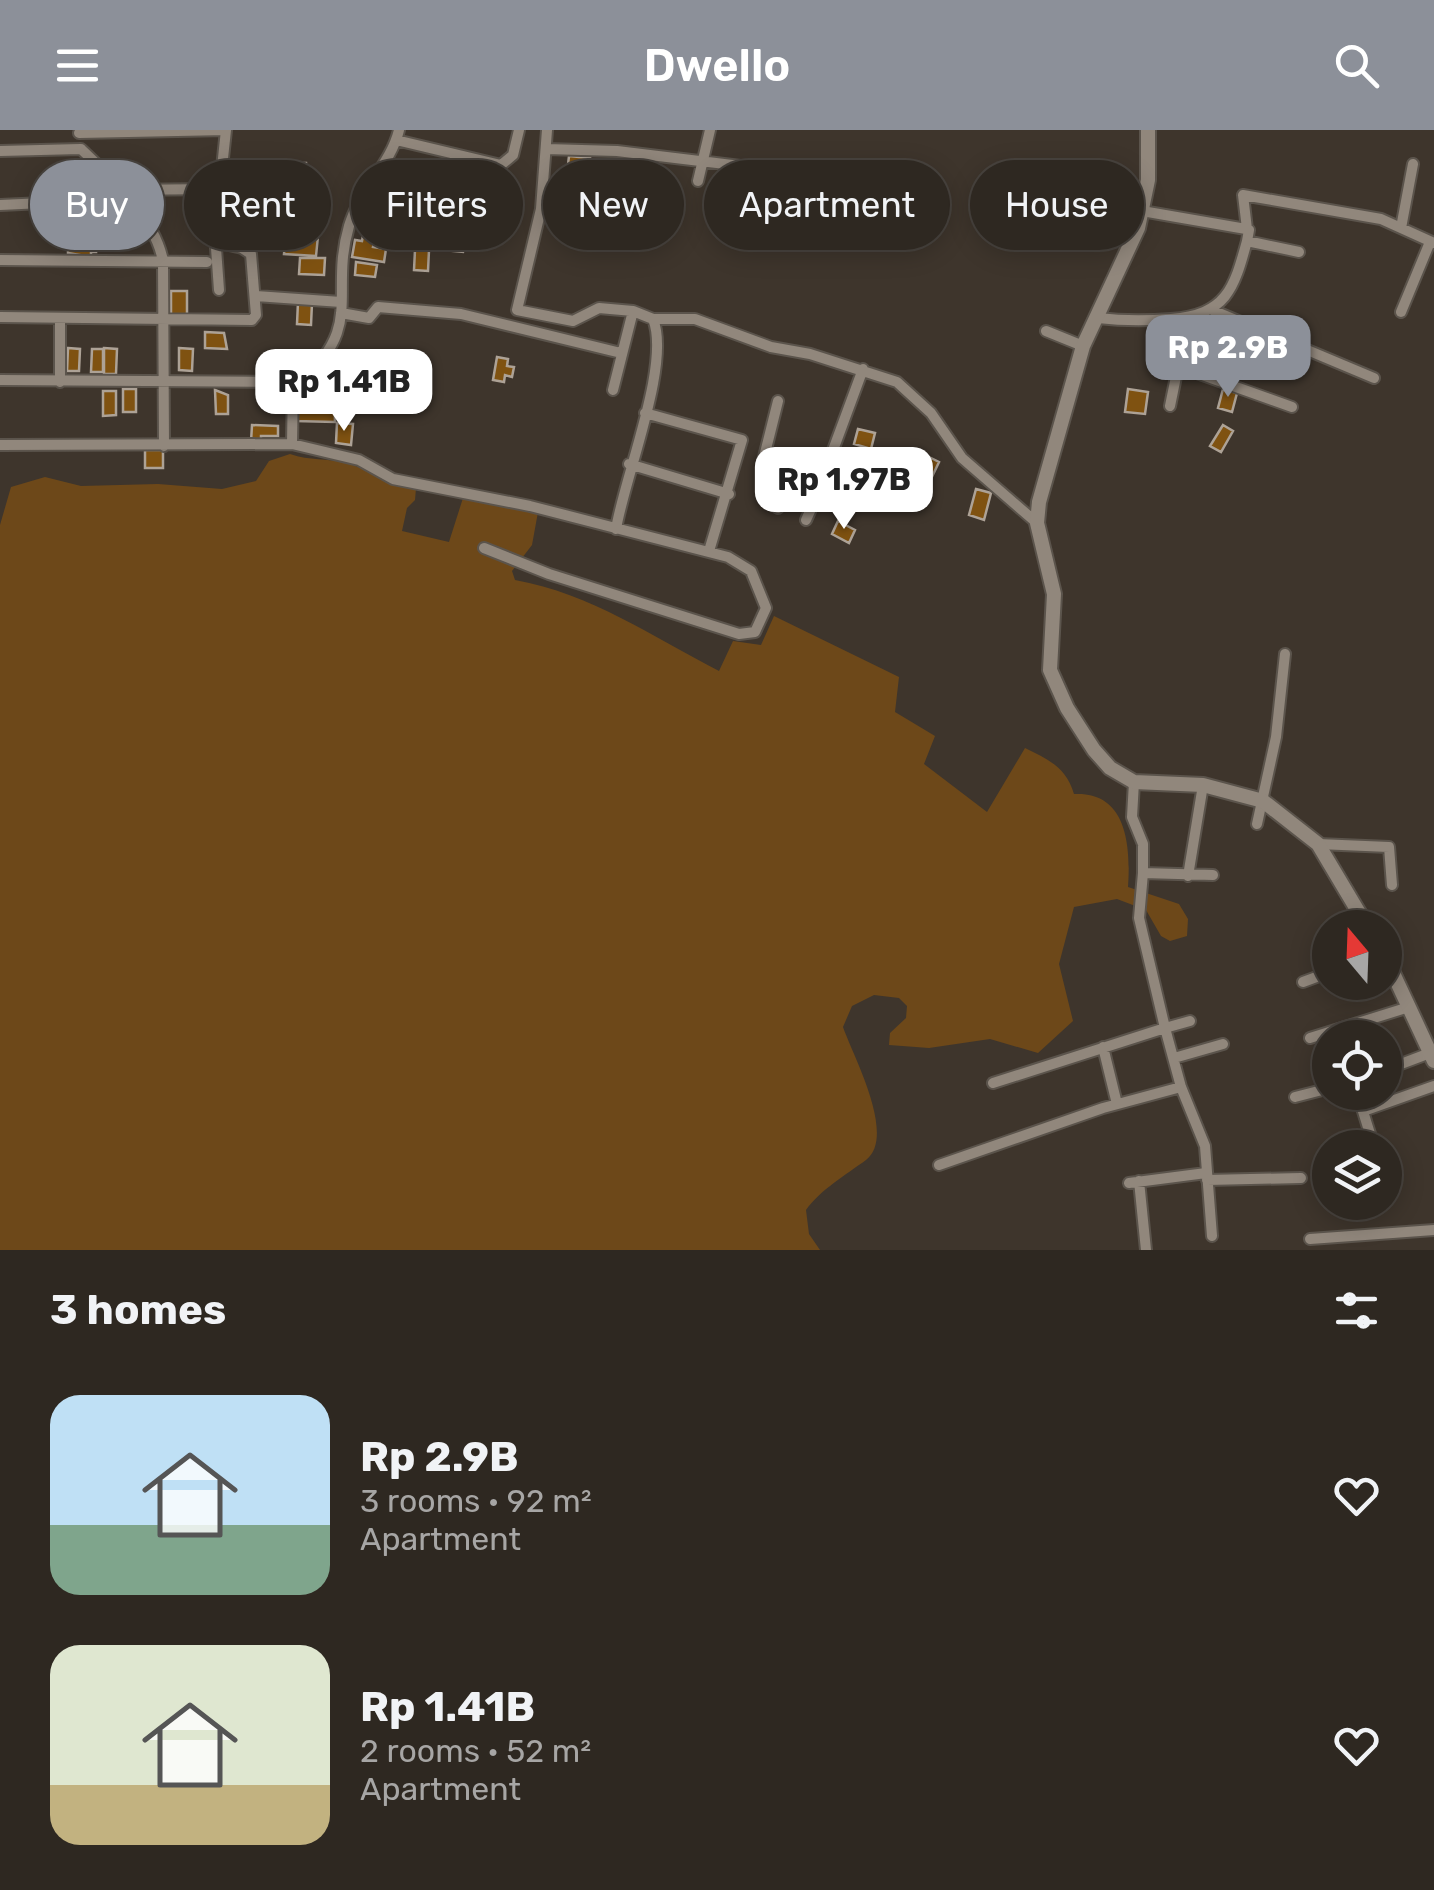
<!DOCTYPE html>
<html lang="en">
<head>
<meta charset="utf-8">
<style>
	body { margin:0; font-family:Rubik,sans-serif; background:#36302a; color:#f1f3f6; height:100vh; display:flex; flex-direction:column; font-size:38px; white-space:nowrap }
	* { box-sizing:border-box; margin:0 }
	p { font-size:32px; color:#a7a6a5 }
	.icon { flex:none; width:55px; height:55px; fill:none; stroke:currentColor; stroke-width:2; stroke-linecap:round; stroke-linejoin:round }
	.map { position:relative; height:1120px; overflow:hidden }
	.details { display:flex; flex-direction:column; background:#2e2821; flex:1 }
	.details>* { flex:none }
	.hud { position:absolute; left:30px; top:30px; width:1375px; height:90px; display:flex; gap:20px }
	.needle { width:65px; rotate:341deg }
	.fabs { position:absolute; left:1312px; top:780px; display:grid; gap:20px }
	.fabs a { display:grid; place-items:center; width:90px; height:90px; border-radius:50%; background:#2e2821; box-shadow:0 5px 25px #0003,0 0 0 2px #49443f; font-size:50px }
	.price { position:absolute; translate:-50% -85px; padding:0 22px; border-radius:20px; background:#fff; color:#222; font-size:32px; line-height:65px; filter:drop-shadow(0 2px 5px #0008) }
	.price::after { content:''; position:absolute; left:50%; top:60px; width:30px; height:22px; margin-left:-15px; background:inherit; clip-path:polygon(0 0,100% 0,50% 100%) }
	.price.current { background:#8c9099; color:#fff }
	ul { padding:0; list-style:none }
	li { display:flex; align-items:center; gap:30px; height:250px; padding:0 50px }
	li span { display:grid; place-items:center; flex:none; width:280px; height:200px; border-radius:30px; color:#555 }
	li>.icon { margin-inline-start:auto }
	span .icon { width:120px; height:120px; fill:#fffc; stroke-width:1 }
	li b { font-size:42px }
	h2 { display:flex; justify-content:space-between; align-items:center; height:120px; padding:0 50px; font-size:42px }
	.tag { padding:0 35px; border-radius:45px; background:#2e2821; box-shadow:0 5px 25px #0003,0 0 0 2px #49443f; font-size:35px; line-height:90px }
	.tag.current { background:#8c9099; color:#fff }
	header { display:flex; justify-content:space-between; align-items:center; height:130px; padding:0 50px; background:#8c9099; color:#fff; font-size:45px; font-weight:600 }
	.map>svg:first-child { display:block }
</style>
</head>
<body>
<header><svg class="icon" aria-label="menu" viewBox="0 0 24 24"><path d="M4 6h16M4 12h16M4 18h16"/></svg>Dwello<svg class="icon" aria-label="search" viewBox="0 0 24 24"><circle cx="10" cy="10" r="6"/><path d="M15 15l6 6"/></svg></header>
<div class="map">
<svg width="1434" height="1120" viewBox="0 0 1434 1120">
	<rect width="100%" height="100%" fill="#3e352c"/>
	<path fill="#6d4819" d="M290,324C310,331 327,328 346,333C371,340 391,353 416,358L415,370L407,378L402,401L449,412L463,368L538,382L532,415L512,441L515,450C592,464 651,506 719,541L733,511L761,515L774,486L899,547L895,582L935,606L924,634L987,682L1025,618C1049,630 1066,637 1074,664C1127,661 1131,716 1128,757L1179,774L1188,789L1187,806L1170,811L1161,806L1146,780L1117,769L1074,777L1059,834L1073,891L1038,923L990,909L929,918L889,915L890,903L906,888L907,876L899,868L874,865L852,876L843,897C853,926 897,1006 866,1030C847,1044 820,1060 806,1080L809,1104L820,1120H0V395L11,357L45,347L81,356L158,354L222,359L256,351L269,331Z"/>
	<path fill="#7f5211" stroke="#ada296" stroke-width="2.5" d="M569,26L590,28L588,45L567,43Z
		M290,32L291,51L265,52L263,39Z
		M292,33H306L307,68H292Z
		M396,36L409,42L399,69L380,62Z
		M626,42L639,46L632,66L620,62Z
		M240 57a10 10 0 1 1 20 0a10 10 0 1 1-20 0Z
		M291,52V67H269L266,53Z
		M315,68L320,81L317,85L293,87L292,70Z
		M377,76L398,78L394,103L364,99Z
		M364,100L376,102L373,117L386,119L384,132L352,127L355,110L362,111Z
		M286,104L318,106L316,126L284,124Z
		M444,105L465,107L463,122L442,120Z
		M68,113H95L96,122H91V127L68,123Z
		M415,120H429L428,141L414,140Z
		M300,128H325L324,145L299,144Z
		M356,132L377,135L375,147L355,145Z
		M171,161H187V185H171Z
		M298,172L312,173L311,195L297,194Z
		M205,202L224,203L227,219L205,218Z
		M1245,209L1263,212L1260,227L1243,224Z
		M1193,213L1211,217L1207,234L1189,230Z
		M68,218L80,219L79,241H67Z
		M104,218L117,219L116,244H104Z
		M179,218L193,219L192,241L179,240Z
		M1222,218L1234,220L1229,245L1216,242Z
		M92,219H103V242H91Z
		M339,226H355L356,243L340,244Z
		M497,227L508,229L507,236L514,237L512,247L505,245L504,252L493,250Z
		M298,253L334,258L335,292L296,291Z
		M369,258H383L382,279L369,274Z
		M123,259H136V282H123Z
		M270,259H289L288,279L282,278V273H270Z
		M1128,259L1148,262L1145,284L1125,282Z
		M1223,259L1237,263L1232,282L1218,278Z
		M215,260L228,265V284H216Z
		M103,261H116V285L103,286Z
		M337,293L353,294L351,315L336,313Z
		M252,295L278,296V306H261V312H251Z
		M1223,295L1233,301L1221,322L1210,316Z
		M858,299L875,303L871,319L854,314Z
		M145,320H163V338H145Z
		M925,325L939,332L931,349L917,343Z
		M976,359L991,363L984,390L969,385Z
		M838,391L855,400L849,413L832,404Z"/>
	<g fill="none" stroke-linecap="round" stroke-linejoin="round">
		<g stroke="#5b544c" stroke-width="14">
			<path id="minor" d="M547,0L541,79L517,180L573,191L599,178L633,181L653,189
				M79,3L226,0L221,47L216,59L120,60
				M396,10L501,35L513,25L519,0
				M546,19L617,21L782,41L783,50
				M0,21L81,19C112,48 155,88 163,131L164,316
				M698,51L710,0
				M212,62L219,160
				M0,75L129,69
				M1142,81L1246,99L1249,100L1247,111L1299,122
				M1401,98L1413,34
				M1247,99L1243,65L1381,89L1434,113
				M0,130L207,132
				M256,166L341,172
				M1212,180L1374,248
				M1401,182L1430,112
				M341,183L369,188L378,177L461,184L621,223
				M0,187L252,190L256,185L251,124L242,118L216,112
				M1098,188C1123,191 1146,191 1171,189C1226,185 1234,159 1247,111
				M1046,201L1083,216
				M1180,237L1292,277
				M0,250L412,253
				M301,251C365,195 329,165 349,96C359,61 391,34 399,0
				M60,252V189
				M613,260L633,181
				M778,271L763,331L822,350L863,239
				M1170,276L1188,188
				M645,283L742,310L709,421
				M292,314L293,252
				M0,315L292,314L359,330L393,349L530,376L728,427L751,441L766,478L755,502L739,504L549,444L484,418
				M629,334L729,364
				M778,378L794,343
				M806,390L820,359L819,350
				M616,399C625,345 671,234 653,189H695L771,217L810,224L897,252L931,283L962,328L1037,393
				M1134,652L1132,687L1143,714V743L1213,745
				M1257,694L1276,607L1285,524
				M1318,714L1389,717L1392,755
				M1188,746L1203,655
				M1303,852L1330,842
				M1190,891L1165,898L1181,957L1205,1016L1212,1106
				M1310,908L1409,877
				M1103,917L1117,974
				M1174,928L1223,914
				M1385,940L1430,923
				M993,953L1165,898L1139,788L1143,743
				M1357,962L1371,1007
				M1295,967L1330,958
				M1369,979L1434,956
				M939,1035L1103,978L1181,957
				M1207,1050L1301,1048
				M1139,1051L1146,1120
				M1129,1053L1206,1043
				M1310,1109L1434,1100"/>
		</g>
		<g stroke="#5b544c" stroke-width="18">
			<path id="tertiary" d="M1148,0V50L1138,98L1083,216L1039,372L1037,393L1054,464L1050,540L1067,578L1094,620L1110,638L1134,652L1203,655L1263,671L1318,714L1368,798
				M1385,826L1434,931"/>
		</g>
		<use href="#minor" stroke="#91877c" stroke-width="10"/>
		<use href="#tertiary" stroke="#91877c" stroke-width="14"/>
	</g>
</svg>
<div class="fabs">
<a><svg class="needle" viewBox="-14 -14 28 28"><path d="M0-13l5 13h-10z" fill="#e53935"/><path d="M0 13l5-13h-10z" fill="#a7a6a5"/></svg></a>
<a><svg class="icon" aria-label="locate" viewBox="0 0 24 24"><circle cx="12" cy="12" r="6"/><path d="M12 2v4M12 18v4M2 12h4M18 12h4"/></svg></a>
<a><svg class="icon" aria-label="layers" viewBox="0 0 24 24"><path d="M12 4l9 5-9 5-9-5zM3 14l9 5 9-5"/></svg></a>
</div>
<b class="price current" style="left:1228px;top:270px">Rp 2.9B</b>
<b class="price" style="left:344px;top:304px">Rp 1.41B</b>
<b class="price" style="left:844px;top:402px">Rp 1.97B</b>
<div class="hud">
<a class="tag current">Buy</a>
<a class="tag">Rent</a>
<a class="tag">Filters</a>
<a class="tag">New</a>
<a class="tag">Apartment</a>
<a class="tag">House</a>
</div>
</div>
<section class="details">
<h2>3 homes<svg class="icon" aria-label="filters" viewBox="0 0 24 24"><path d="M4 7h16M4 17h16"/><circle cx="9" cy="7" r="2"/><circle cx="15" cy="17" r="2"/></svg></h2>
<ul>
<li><span style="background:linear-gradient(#bfe0f5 65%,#7fa58c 0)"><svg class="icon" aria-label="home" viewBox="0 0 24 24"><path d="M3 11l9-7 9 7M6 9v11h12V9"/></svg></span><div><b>Rp 2.9B</b><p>3 rooms · 92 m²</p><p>Apartment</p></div><svg class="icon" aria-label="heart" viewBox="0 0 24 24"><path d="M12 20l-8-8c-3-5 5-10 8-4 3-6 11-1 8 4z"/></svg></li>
<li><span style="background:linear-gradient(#dfe7d0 70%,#c2b280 0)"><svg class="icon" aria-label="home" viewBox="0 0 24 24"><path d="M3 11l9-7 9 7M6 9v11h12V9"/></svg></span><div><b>Rp 1.41B</b><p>2 rooms · 52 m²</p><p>Apartment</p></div><svg class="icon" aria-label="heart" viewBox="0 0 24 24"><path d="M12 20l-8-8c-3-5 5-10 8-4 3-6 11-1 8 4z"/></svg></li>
</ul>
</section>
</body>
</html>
